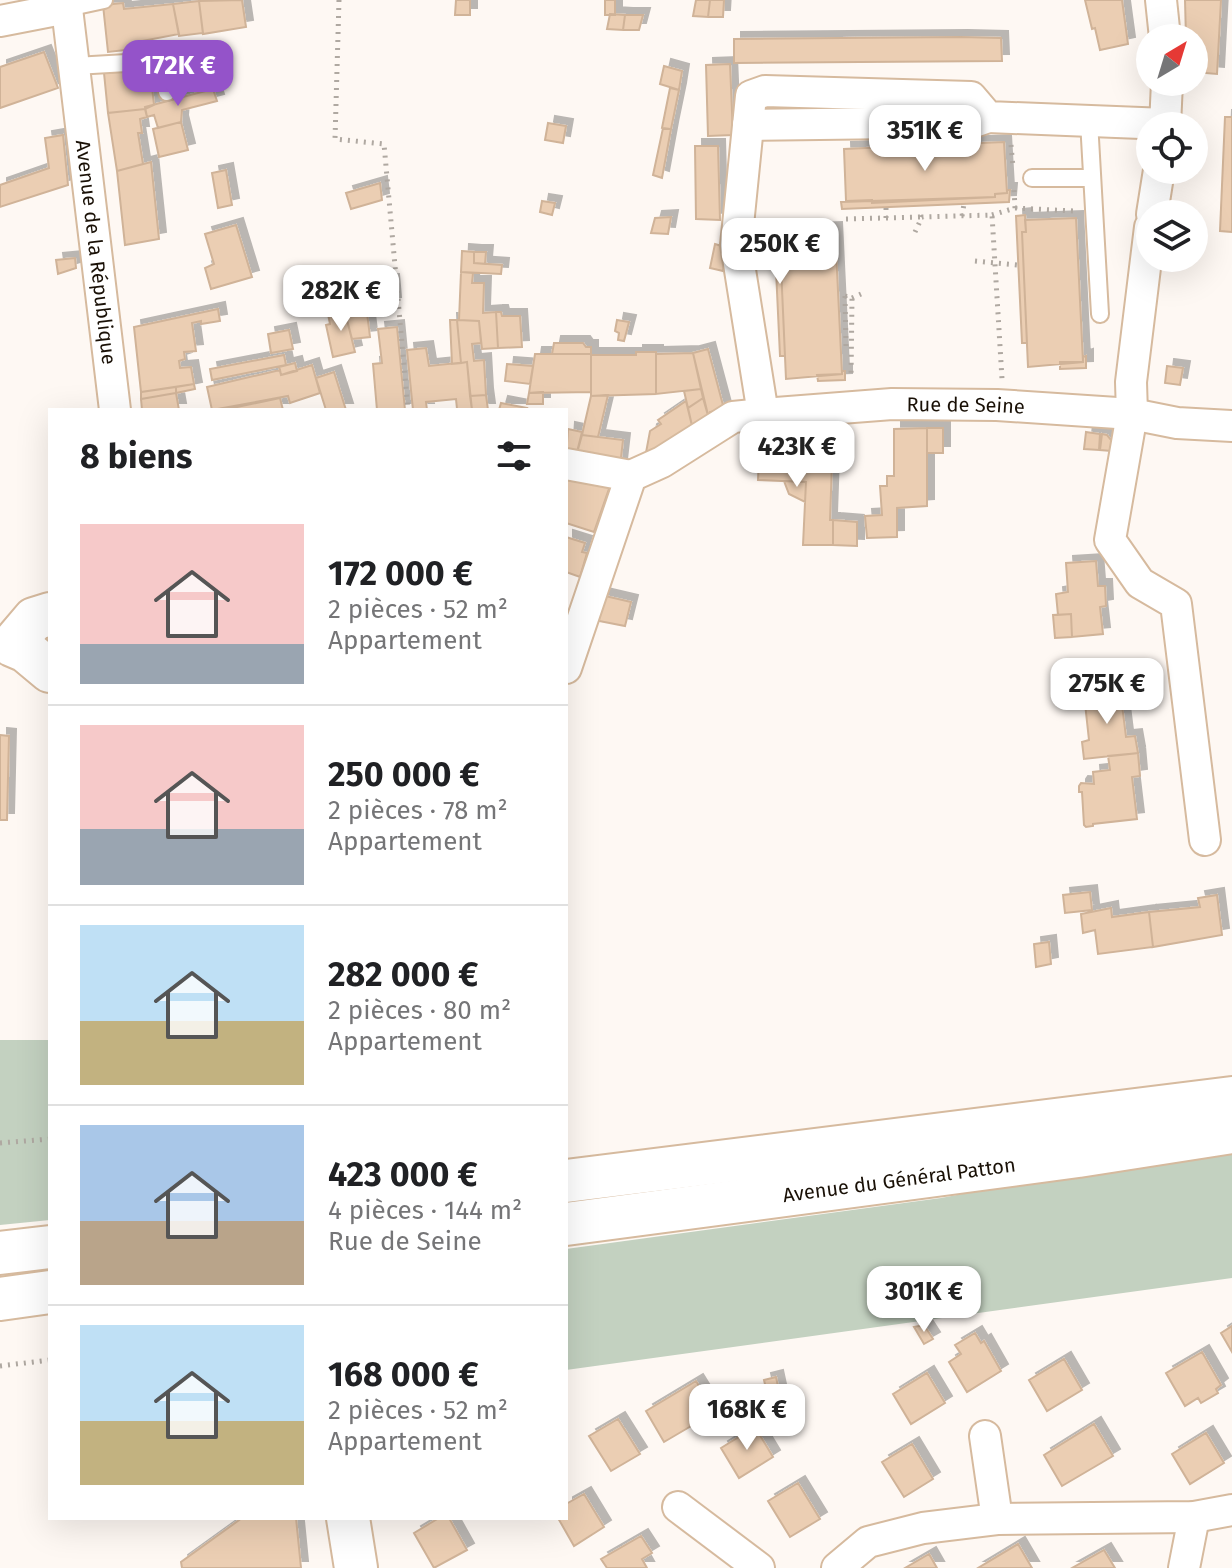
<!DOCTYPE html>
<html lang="fr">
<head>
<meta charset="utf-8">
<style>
	body { margin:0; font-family:"Fira Sans",sans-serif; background:#f2f2f2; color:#202124; height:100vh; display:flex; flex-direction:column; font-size:30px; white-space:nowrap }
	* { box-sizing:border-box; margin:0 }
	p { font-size:26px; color:#757577 }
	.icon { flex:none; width:44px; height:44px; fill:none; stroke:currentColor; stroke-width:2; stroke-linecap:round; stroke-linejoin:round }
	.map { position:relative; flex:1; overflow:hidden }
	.side { position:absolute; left:48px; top:408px; width:520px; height:1112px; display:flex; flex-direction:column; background:#fff; border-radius:0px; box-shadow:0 8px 32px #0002 }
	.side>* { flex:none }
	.needle { width:52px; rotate:38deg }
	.controls { position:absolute; left:1136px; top:24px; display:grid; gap:16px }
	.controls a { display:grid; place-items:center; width:72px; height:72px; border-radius:50%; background:#fff; box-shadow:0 8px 32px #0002; font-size:40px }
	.price { position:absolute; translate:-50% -68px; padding:0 18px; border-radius:16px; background:#fff; color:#222; font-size:26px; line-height:52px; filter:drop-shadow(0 2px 4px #0008) }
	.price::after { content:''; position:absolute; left:50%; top:48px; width:24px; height:18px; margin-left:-12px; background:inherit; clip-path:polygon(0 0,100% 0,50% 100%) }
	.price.current { background:#9453c9; color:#fff }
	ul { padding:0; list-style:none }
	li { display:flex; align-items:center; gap:24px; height:200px; padding:0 32px }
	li+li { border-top:2px solid #e0e0e0 }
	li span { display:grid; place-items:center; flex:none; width:224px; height:160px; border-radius:0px; color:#555 }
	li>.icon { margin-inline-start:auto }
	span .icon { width:96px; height:96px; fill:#fffc; stroke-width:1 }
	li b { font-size:34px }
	h2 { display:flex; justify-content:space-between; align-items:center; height:96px; padding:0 32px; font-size:34px }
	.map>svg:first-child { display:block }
</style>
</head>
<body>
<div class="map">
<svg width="1232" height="1568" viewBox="0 0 1232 1568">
	<defs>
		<filter id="shadow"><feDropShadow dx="7" dy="-7" stdDeviation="0" flood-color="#0004"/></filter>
	</defs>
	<rect width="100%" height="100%" fill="#fef8f3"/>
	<path fill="#c3d1c0" d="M0,1040H50V1220L0,1225Z
		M1232,1143V1278L566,1370V1249L941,1198Z"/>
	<path fill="#ebceb3" stroke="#d0b398" stroke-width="2" filter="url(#shadow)" d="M242,0L246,27L203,34L199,1Z
		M456,0H470V15H455Z
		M605,0H615V15H605Z
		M696,0H710L708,17L693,16Z
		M710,0H724L723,17H708Z
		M1085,0H1122L1128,44L1100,50L1095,28L1092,29Z
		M1185,0H1221L1217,74L1194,72V38H1186Z
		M199,1L203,33L179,36L173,4Z
		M123,3L124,9L173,4L179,34L142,41L143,48L108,52L103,5Z
		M610,14L625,15L623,30L607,29Z
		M625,15H643L639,30H623Z
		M961,37L1001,38L1002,61L734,63V39Z
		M44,52L58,88L0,108V67Z
		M730,64L733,135L708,136L706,65Z
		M664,66L682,71L679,90L660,84Z
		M140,70L141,79L151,78L154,105L145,109L108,113L104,73Z
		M670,88L679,90L671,129L662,128Z
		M213,89L217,101L182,110L181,122L158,128L154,115L147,117L145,107Z
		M145,109L147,117L140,119L142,133H138L143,164L117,171L108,113Z
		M1225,117H1232V232L1220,231Z
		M181,122L188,150L159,157L153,129Z
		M548,123L566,126L563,143L545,140Z
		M663,128L671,129L662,178L653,175Z
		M63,135L68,185L0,207V185L49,168L45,138Z
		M1004,142L1007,193L995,194V197L872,203V200L846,201L844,149Z
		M695,146H718L720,220L696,219Z
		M151,162L159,239L125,245L117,171Z
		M226,170L232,205L218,208L212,173Z
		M380,183L382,200L351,209L346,193Z
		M1007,190H1010L1009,202L842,209L841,202L995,197V194L1007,193Z
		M542,201L555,203L552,215L540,212Z
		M1025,215L1026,232H1022L1027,343H1022L1016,216Z
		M671,217L668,234L651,233L655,218Z
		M1076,218L1083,362L1028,367L1022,232H1026L1025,220Z
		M236,225L252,277L211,289L205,268L214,264L205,234Z
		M783,226V244H780L785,356H780L774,227Z
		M835,229L842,374L786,379L780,244H783V231Z
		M715,244L728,248L723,271L710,268Z
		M462,251L474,252V263L502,265L501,274L461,272Z
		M474,252H486L485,264L474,263Z
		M75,258L76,268L58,274L56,260Z
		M461,272L473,273L472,283H484L483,313L496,312L498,348L482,349L479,321L459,320Z
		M392,281L394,304L378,305L376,282Z
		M361,308L362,313L346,316L355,352L333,357L326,325L330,324L328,314Z
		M218,309L220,321L201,324V321L192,323L196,351L184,352L185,359L179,361L180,368L191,367L194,384L141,392L134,327Z
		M496,312H501L502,316H520L522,347L498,348Z
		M362,313H367L370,337L352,339L346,316Z
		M450,320H457L461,363L452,364Z
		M457,320L479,321L481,343L472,344L474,361L484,360L486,395L470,396L467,362L461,363Z
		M617,320L629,322L624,341L618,340L619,333L615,331Z
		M397,327L405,410H377L373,364L382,363L378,329Z
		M289,330L293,349L271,353L268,334Z
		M554,343H583L586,347H591V354H552Z
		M426,348L429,366L467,362L472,410H449L457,409L456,399L426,402L427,410H413L407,350Z
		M708,349L724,409L710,412L709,419L693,353Z
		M636,352H656V394L591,396V355H636Z
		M693,353L701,389L656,394V354Z
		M535,354H591V392L529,393Z
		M284,355L286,365L212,380L210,369Z
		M1086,356V368L1060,369V362H1083V357Z
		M295,363L297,371L281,375L279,367Z
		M507,364L533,366L530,384L505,381Z
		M312,365L320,393L290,403L288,396L212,410L207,387L280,370L281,375Z
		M1167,366L1183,368L1180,385L1165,383Z
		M842,371H845V380L818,381L817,375L842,374Z
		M334,372L346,410H326L316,378Z
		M194,384L195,389L176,393V387Z
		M176,387V393L141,399V392Z
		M701,389L703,398L688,408L684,391Z
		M543,392V404H527L529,393Z
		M176,393L179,410H142L141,399Z
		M486,395L488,410H472L470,396Z
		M608,395L598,437L582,435L591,396Z
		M280,398L283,410H223Z
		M703,398L709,419L693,430L688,408Z
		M686,401L693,430L645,458L650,431L661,424L658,420Z
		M501,403L527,408L526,410H499Z
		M927,428H943V453H927Z
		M927,428V506L897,508V537L867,538L865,516L882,515L880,486H887V476H894V429Z
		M568,429L582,432L575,460L566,458Z
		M1086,432L1100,434L1099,450L1084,449Z
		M833,434L830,520H833V545H803L806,482L758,480L759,456L797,457V462H806V437Z
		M1102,434L1107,435L1112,441L1111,451L1100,450Z
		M582,435L623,440L620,466L575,460Z
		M566,478L611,483L594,532L566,523Z
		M784,481L806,482L805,502L789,494Z
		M833,520L857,522V546L833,545Z
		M566,537L585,543L582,552L587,553L580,577L566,572Z
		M1096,561L1098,586H1105L1106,606L1100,607L1103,634L1072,637L1071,614L1058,615L1056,594L1068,592L1066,563Z
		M601,595L631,602L625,626L594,620Z
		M1071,614L1072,637L1055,638L1053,615Z
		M1120,689L1126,737L1135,736L1138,753L1084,759L1082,742L1089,740L1084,694Z
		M0,735L9,736L7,820H0Z
		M1138,753L1140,776L1132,777L1137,819L1093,824V826L1086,827L1084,825L1082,792H1079V786L1081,783L1094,784L1093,772L1110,770L1108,756Z
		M1090,892L1092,910L1065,913L1063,895Z
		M1217,895L1222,935L1153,947L1149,912L1200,907L1198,898Z
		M1111,908L1112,917L1149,912L1153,947L1098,954L1095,930L1083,933L1081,914Z
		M1049,942L1051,964L1036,967L1034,944Z
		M924,1325L933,1339L924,1344L914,1327Z
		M1232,1326V1352L1221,1333Z
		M975,1333L981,1343L984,1341L1001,1371L967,1392L949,1362L961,1354L955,1345Z
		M1202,1352L1221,1385L1216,1389L1218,1393L1201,1403L1198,1398L1185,1406L1166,1373Z
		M1064,1359L1082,1390L1047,1411L1029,1380Z
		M927,1373L945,1403L911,1424L893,1394Z
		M776,1377L779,1391L767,1393L764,1380Z
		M696,1381L715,1412L664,1442L646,1411Z
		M618,1419L640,1454L611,1471L589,1436Z
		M1094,1424L1113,1456L1062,1486L1044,1455Z
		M755,1427L773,1457L739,1478L721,1448Z
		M1206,1433L1224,1463L1190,1484L1172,1454Z
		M912,1444L933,1479L904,1497L882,1462Z
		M798,1483L820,1519L790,1537L768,1501Z
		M584,1494L604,1527L574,1546L558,1518H566V1504Z
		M242,1518H296L301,1568H182L181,1562Z
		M439,1518H449L467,1550L434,1568L414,1533Z
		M641,1536L652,1553L642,1559L647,1568H607L601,1559Z
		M1018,1544L1032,1568H978Z
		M1104,1550L1115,1568H1072Z
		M929,1554L937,1568H905Z"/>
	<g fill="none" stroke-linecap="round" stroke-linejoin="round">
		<g stroke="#d6ba9e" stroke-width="20">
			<path id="lane" d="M67,8L104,0
				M75,66L161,61L167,92
				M1089,121L1100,314
				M1032,178H1092"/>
		</g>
		<g stroke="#d6ba9e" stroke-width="34">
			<g id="street">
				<path id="s1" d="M66,0L115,410"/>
				<path d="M1161,0L1165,38"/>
				<path d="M0,21L67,8"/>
				<path d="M748,125L974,122L988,117"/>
				<path d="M1165,126L1167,82"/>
				<path d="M1152,214L1159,170"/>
				<path d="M1150,227L1131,382L1132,414L1110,540L1140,583L1176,604L1205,840"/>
				<path d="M763,414L736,245L751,96L765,91L971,97L988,117L1166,124"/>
				<path d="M566,464L631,476"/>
				<path id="s2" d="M566,668L631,476L662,462L733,417L763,414L892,404L997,405L1132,414L1177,423L1232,426"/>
				<path d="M985,1436L997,1519"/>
				<path d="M678,1507L759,1568"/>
				<path d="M837,1568L868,1542L923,1528L997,1519L1194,1517L1232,1510"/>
				<path d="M1184,1568L1194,1517"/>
			</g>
		</g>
		<g stroke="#d6ba9e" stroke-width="46">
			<g id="secondary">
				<path d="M50,614L34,619L12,645L26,651L50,671"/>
				<path d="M566,1181L1232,1098"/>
				<path id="s3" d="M566,1224L1078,1156L1232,1132"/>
				<path d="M0,1253L50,1247"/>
				<path d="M0,1299L50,1292"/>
				<path d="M348,1518L356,1568"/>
			</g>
		</g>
		<path stroke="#afa8a1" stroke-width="5" stroke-dasharray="2 6" stroke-linecap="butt" d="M339,0L335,139L384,144L408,410
			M1011,145L1013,167
			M886,208V218
			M1015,208L1074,211
			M992,215L1015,208L1014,189
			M962,216L964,204
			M846,219L922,217
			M915,232L922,217L992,215L1002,379
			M975,261L1018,265
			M845,296L852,298L851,378
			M845,296L846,349
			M852,298L861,294
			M0,1143L50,1139
			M0,1366L50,1360"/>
		<use href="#lane" stroke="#fff" stroke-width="16"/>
		<use href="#street" stroke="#fff" stroke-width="30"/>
		<use href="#secondary" stroke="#fff" stroke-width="42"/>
	</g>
	<g text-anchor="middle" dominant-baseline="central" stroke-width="8" stroke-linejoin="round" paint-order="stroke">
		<g font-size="20" fill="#191006" stroke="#fff">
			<text stroke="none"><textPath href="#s1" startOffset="254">Avenue de la République</textPath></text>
			<text stroke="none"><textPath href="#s2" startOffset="554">Rue de Seine</textPath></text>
			<text stroke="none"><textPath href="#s3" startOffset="336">Avenue du Général Patton</textPath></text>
		</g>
	</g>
</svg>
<div class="controls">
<a><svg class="needle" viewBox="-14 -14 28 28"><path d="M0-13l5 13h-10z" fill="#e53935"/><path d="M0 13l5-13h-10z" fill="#757577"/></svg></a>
<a><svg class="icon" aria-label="locate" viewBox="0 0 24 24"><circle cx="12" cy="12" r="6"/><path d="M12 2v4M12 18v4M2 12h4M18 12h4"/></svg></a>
<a><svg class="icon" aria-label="layers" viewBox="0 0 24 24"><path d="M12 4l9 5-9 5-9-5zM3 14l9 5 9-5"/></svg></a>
</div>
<b class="price current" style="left:178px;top:108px">172K €</b>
<b class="price" style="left:925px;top:173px">351K €</b>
<b class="price" style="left:780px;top:286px">250K €</b>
<b class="price" style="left:341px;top:333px">282K €</b>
<b class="price" style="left:797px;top:489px">423K €</b>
<b class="price" style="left:1107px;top:726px">275K €</b>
<b class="price" style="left:924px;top:1334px">301K €</b>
<b class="price" style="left:747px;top:1452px">168K €</b>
<section class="side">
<h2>8 biens<svg class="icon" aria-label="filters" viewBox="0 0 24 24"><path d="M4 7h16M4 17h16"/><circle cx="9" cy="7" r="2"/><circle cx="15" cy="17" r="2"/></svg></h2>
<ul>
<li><span style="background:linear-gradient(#f6c9c9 75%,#9aa5b1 0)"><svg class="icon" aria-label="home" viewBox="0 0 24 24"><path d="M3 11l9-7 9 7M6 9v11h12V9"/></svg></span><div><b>172 000 €</b><p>2 pièces · 52 m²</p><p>Appartement</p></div></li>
<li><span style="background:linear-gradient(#f6c9c9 65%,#9aa5b1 0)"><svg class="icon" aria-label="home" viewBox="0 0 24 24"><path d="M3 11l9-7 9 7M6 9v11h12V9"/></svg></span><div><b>250 000 €</b><p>2 pièces · 78 m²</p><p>Appartement</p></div></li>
<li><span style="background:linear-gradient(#bfe0f5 60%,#c2b280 0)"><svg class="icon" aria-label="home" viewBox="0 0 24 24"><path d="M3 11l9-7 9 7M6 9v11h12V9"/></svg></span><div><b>282 000 €</b><p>2 pièces · 80 m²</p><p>Appartement</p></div></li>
<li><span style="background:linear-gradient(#a9c7e8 60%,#b9a48a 0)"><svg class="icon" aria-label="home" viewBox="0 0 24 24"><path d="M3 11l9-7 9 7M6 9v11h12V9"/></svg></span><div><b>423 000 €</b><p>4 pièces · 144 m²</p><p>Rue de Seine</p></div></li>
<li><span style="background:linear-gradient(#bfe0f5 60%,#c2b280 0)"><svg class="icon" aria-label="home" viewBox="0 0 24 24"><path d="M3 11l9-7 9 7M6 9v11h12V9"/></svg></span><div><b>168 000 €</b><p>2 pièces · 52 m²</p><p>Appartement</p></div></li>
</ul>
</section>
</div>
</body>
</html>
